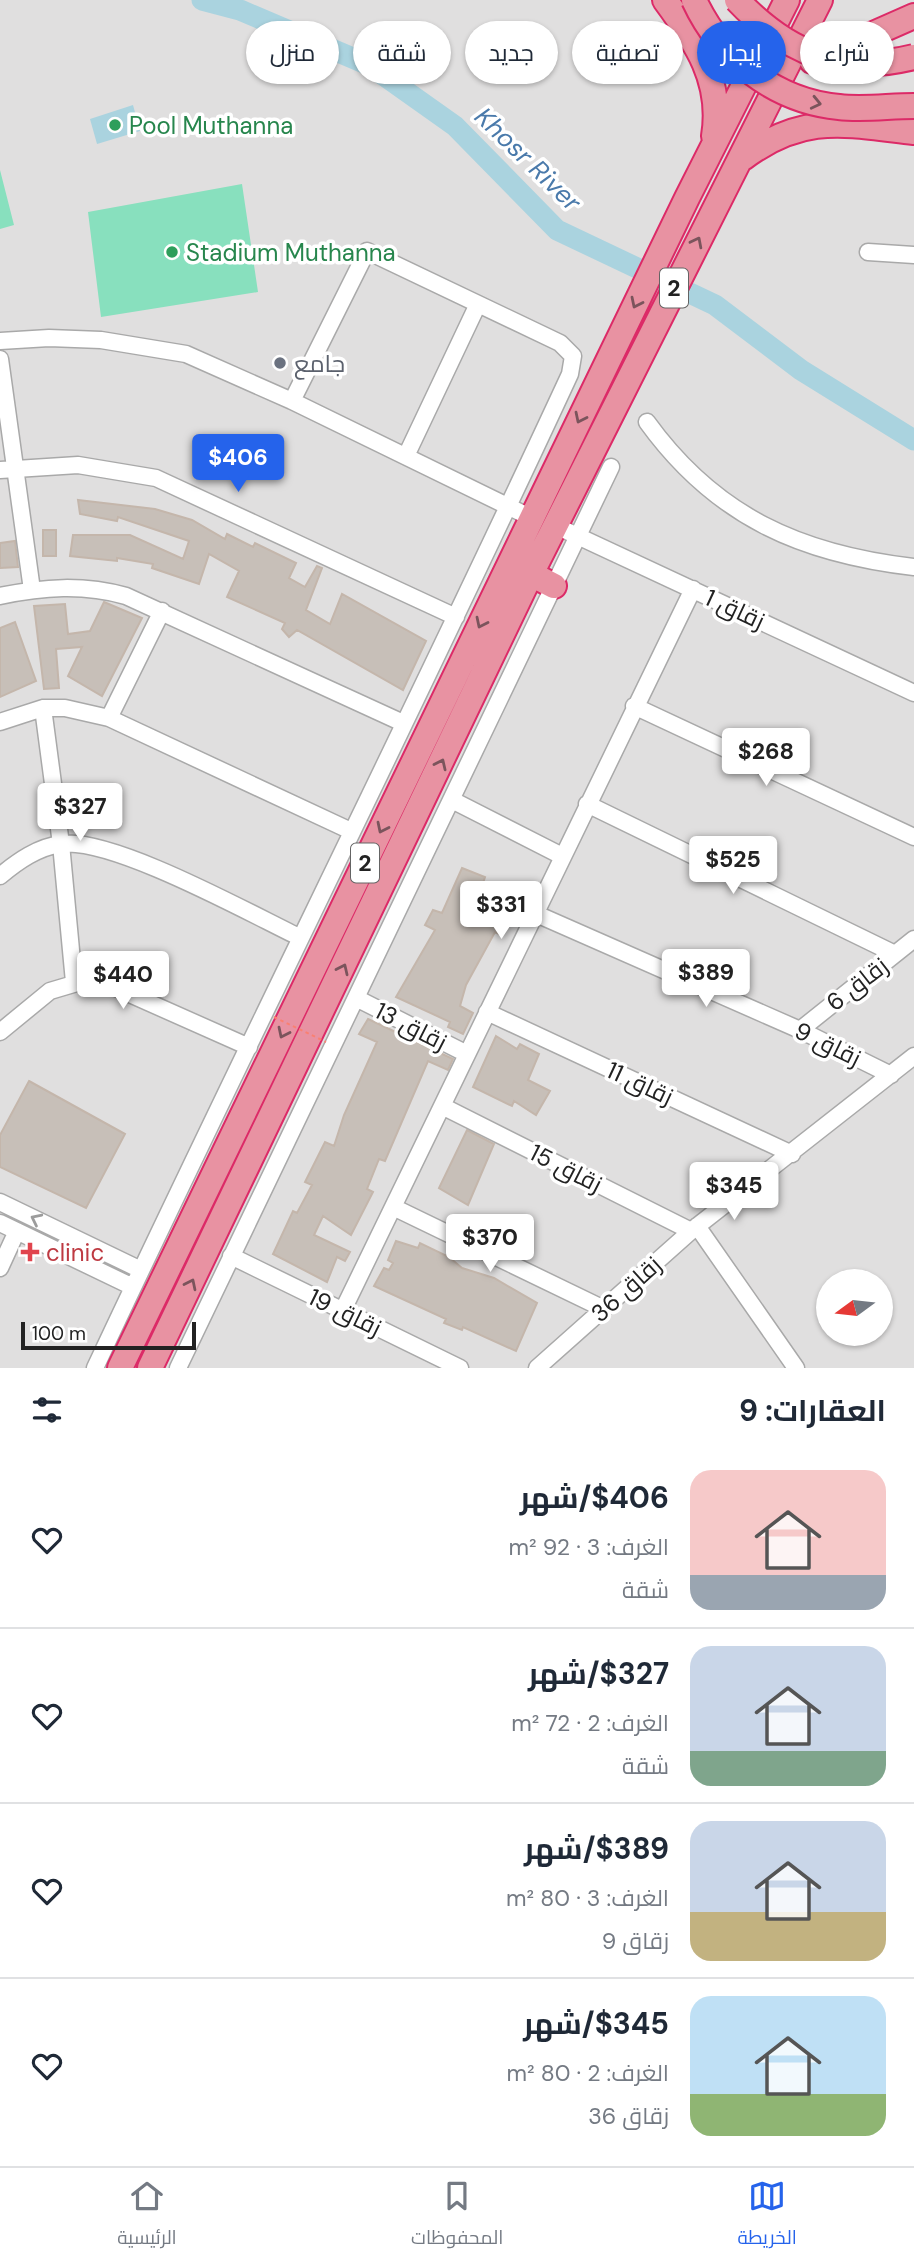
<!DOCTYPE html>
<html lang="ar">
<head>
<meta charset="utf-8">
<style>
	body { margin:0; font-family:"DM Sans",Cairo,sans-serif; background:#f2f2f3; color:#1f2937; direction:rtl; height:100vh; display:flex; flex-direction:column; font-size:26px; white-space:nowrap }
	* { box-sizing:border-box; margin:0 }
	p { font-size:23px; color:#747a83 }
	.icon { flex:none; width:38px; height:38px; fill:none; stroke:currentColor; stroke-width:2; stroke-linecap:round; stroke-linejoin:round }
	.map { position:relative; height:1368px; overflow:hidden; direction:ltr }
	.sheet { display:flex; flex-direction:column; background:#fff; flex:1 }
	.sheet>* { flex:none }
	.top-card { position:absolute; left:21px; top:21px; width:873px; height:63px; direction:rtl; display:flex; gap:14px }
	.needle { width:46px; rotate:255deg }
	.tools { position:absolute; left:816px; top:1269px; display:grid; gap:14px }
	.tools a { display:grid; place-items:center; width:77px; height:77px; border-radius:50%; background:#fff; box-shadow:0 2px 5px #0004; font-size:35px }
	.scale { position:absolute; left:21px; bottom:18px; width:175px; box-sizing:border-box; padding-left:7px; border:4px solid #222; border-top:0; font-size:19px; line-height:24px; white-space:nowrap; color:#222; -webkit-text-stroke:5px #fff; paint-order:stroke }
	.price { position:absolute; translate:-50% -60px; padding:0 16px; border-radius:7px; background:#fff; color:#222; font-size:23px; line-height:46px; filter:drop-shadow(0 2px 4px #0008) }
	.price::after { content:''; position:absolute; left:50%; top:42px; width:21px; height:16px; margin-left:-10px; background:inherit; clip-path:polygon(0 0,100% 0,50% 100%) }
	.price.on { background:#2563eb; color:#fff }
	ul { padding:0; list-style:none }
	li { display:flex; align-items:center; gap:21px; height:175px; padding:0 28px }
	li+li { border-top:2px solid #e0e1e3 }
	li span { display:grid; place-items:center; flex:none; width:196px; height:140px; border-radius:21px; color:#555 }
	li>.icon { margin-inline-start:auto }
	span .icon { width:84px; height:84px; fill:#fffc; stroke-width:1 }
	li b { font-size:30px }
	h2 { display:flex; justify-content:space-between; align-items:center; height:84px; padding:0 28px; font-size:30px }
	.tag { padding:0 24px; border-radius:32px; background:#fff; box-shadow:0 2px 5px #0004; font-size:24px; line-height:63px }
	.tag.on { background:#2563eb; color:#fff }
	.menu { display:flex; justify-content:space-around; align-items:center; height:98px; border-top:2px solid #e0e1e3; background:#fff; font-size:19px; color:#747a83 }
	.menu a { display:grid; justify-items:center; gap:4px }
	.menu .on { color:#2563eb }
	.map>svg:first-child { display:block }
</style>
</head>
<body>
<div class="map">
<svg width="914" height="1368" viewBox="0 0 914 1368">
	<rect width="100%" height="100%" fill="#f2efe9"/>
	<path fill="#e0dfdf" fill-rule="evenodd" d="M0,0H914V1368H0ZM828,1281H880V1334H828Z"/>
	<path fill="#88e0be" d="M0,170L14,225L0,229Z
		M242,184L258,292L101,317L88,212Z"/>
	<path fill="#aad3df" d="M133,105L140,131L97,144L90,119Z"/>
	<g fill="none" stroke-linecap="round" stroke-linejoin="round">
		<path stroke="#aad3df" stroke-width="21" d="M202,0L240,10L369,65L455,126L557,230L715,305L801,370L914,440"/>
	</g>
	<path fill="#c7bfb8" stroke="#c4b6ab" stroke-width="2" d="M78,500L155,509L192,520L225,539L227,534L253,547L255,543L296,563L289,578L305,587L317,566L322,568L306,610L330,624L342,594L426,641L403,690L297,630L289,637L282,629L285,623L227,597L239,571L209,554L199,584L152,568L153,564L117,558V561L70,556L73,535H130L183,559L189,541L118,517L117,521L80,514Z
		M43,530H56V556H43Z
		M15,541L18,567L0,568V543Z
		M104,602L142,618L102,696L68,676L82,647L56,649L59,688L44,689L34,606L65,604L68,634L90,631Z
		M15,622L36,681L0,697V628Z
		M462,868L485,877L476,904L505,916L499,934L495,932L466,985L460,1006L473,1013L463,1034L448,1027L450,1022L396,997L435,930L425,925L433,910L442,913Z
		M368,1019L453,1059L448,1070L428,1061L385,1161L379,1159L367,1189L373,1192L351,1235L323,1216L314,1235L350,1252L345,1261L337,1257L327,1282L273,1254L293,1211L297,1213L312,1185L305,1182L325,1142L334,1146L344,1115L377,1042L359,1034Z
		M496,1036L517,1049L520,1044L539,1054L528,1080L550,1091L536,1115L514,1101L512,1106L473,1087Z
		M29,1081L125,1134L86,1208L0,1167V1135Z
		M467,1130L494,1144L468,1205L439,1188Z
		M396,1241L418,1248L420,1243L449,1257L462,1268L494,1278L537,1303L516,1351L463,1327L462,1330L444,1323L446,1319L374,1286L384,1268L389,1270L393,1263L388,1260Z"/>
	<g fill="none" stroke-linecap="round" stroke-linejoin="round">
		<g stroke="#a9a9a9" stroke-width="19">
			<path id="minor" d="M868,252L914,255
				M0,341L49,338L101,340L186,354L292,401L532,518
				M0,359L32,590
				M647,422C715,516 800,554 914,567
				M406,456L478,304
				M0,470L78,465L156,478L456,617
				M556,526L914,693
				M0,596C43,587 83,584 126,596L403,723
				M634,706L914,837
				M43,708L61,844L74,982
				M109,718L162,611
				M0,722L43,708H65L109,718L351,831
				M452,800L562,856
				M587,804L895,954
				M0,876C18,861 38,847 61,844C112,837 249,913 299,937
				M534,913L800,1030L891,1075
				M356,998L467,1054
				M487,1012L792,1154
				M800,1030L914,939
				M0,1032L50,991L87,980L114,987L249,1047
				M442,1106L691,1231
				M0,1202L141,1270
				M393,1207L604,1309
				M0,1223L133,1287
				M697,1226L796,1368
				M231,1256L460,1368
				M0,1268L17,1231
				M343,1310L693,589
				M95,1368C251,1035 416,707 570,374L573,356L560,343L367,251L292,401
				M178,1368L611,467
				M537,1368L691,1231L914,1056"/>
		</g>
		<g stroke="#dc2a67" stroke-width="28">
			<path id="highway" d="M665,0C696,42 723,81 714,136
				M812,61L914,16
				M743,158C803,113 844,124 914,132
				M531,574L554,586
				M120,1368L687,198L787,0
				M150,1368L531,574L820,0"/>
		</g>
		<use href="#minor" stroke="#fff" stroke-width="16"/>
		<use href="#highway" stroke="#e892a2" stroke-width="24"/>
		<g stroke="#dc2a67" stroke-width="28" stroke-linecap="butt">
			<path id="highway-bridge" d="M694,0C721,58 774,101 839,107C863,110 889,106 914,106
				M737,0C788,54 841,75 914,57"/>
		</g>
		<path stroke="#fa8072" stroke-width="2" stroke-dasharray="3.5 3.5" stroke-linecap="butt" d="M274,1017L326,1042"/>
		<use href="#highway-bridge" stroke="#e892a2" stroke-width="24"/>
	</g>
	<defs><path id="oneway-chevron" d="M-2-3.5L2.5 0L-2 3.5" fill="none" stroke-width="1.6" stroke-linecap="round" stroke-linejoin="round" transform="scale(1.75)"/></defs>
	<g stroke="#7b545c">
		<use href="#oneway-chevron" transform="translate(816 103) rotate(13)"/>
		<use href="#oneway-chevron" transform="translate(697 242) rotate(-63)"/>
		<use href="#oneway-chevron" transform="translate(636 303) rotate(116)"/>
		<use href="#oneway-chevron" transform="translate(580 418) rotate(116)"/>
		<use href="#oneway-chevron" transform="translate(481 623) rotate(116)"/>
		<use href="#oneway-chevron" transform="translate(441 764) rotate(-65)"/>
		<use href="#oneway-chevron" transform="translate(382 828) rotate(116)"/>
		<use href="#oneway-chevron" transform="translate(343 969) rotate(-65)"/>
		<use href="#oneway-chevron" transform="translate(283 1033) rotate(116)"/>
		<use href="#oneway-chevron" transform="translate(191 1284) rotate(-64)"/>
	</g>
	<use stroke="#9c9c9c" href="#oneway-chevron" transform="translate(36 1219) rotate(-154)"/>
	<g fill="#2e9e5b" stroke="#fff" stroke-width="2.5">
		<circle cx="115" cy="125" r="7"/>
		<circle cx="172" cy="252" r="7"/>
	</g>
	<circle fill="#6b7280" stroke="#fff" stroke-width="2.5" cx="280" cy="363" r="7"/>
	<path fill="#e0444e" stroke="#fff" stroke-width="2.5" d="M26.5 1241.5h7v7h7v7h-7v7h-7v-7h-7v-7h7z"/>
	<g text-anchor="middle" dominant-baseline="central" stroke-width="7" stroke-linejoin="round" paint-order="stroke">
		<g fill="#fff" stroke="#646464" stroke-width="2">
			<rect x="660" y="268.5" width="28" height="39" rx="5"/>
			<rect x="351" y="843.5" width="28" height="39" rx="5"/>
		</g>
		<g font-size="23" font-weight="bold" fill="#222">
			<text x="674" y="288">2</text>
			<text x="365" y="863">2</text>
		</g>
		<g font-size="24" fill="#27864d" stroke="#fff" text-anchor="start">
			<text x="129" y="125">Pool Muthanna</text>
			<text x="186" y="252">Stadium Muthanna</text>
		</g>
		<g font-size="24" fill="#5b616d" stroke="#fff" text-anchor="start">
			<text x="294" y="363">جامع</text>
		</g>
		<g font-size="24" fill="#222" stroke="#fff">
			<text transform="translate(735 609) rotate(25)">زقاق 1</text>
			<text transform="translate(857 984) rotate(-38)">زقاق 6</text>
			<text transform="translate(411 1026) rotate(27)">زقاق 13</text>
			<text transform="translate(828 1044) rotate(26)">زقاق 9</text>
			<text transform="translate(640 1083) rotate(25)">زقاق 11</text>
			<text transform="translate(566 1168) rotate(27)">زقاق 15</text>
			<text transform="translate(626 1289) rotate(-42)">زقاق 36</text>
			<text transform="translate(345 1312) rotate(26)">زقاق 19</text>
		</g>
		<g font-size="24" fill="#be3a42" stroke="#fff" text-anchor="start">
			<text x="46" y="1252">clinic</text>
		</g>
		<g font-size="26" font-style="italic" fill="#4a7aab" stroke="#fff">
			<text transform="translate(528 159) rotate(44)">Khosr River</text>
		</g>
	</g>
</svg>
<div class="tools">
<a><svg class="needle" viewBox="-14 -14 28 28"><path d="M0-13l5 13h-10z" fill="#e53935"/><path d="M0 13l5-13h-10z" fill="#747a83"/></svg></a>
</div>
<div class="scale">100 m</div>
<b class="price on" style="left:238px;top:494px">$406</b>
<b class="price" style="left:766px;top:788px">$268</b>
<b class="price" style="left:80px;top:843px">$327</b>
<b class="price" style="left:733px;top:896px">$525</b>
<b class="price" style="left:501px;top:941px">$331</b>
<b class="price" style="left:706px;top:1009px">$389</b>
<b class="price" style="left:123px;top:1011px">$440</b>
<b class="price" style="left:734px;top:1222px">$345</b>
<b class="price" style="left:490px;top:1274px">$370</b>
<div class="top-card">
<a class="tag">شراء</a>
<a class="tag on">إيجار</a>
<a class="tag">تصفية</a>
<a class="tag">جديد</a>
<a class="tag">شقة</a>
<a class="tag">منزل</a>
</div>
</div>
<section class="sheet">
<h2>العقارات: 9<svg class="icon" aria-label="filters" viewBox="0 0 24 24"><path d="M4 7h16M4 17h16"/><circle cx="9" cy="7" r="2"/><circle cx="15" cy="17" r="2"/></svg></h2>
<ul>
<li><span style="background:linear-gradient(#f6c9c9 75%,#9aa5b1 0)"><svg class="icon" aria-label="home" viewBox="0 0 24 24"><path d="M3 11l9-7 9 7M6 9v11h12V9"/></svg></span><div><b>$406/شهر</b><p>الغرف: 3 · 92 m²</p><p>شقة</p></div><svg class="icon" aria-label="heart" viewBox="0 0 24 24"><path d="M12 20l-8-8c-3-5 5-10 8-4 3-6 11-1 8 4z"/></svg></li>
<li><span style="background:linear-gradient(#c9d6e8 75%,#7fa58c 0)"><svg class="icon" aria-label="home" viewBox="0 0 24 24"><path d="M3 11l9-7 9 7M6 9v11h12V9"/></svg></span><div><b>$327/شهر</b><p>الغرف: 2 · 72 m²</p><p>شقة</p></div><svg class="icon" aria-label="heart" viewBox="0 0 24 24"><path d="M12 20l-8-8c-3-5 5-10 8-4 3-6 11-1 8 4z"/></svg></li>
<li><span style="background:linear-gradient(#c9d6e8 65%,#c2b280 0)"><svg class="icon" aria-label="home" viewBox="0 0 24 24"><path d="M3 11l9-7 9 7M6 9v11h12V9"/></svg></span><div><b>$389/شهر</b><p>الغرف: 3 · 80 m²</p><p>زقاق 9</p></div><svg class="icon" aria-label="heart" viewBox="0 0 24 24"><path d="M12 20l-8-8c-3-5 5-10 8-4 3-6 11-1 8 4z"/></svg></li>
<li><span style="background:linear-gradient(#bfe0f5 70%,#8fb573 0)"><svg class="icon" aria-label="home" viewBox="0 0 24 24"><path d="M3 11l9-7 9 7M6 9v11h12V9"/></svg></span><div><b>$345/شهر</b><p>الغرف: 2 · 80 m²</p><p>زقاق 36</p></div><svg class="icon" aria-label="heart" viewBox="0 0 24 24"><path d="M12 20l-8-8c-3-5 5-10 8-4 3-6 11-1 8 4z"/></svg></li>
</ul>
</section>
<nav class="menu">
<a class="on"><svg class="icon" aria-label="map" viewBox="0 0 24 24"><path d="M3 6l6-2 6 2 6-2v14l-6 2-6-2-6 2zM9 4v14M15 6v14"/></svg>الخريطة</a>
<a><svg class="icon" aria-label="saved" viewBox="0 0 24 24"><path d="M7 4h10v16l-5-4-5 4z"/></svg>المحفوظات</a>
<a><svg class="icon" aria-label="home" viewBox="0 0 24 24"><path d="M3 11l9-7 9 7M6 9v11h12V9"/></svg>الرئيسية</a>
</nav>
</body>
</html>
